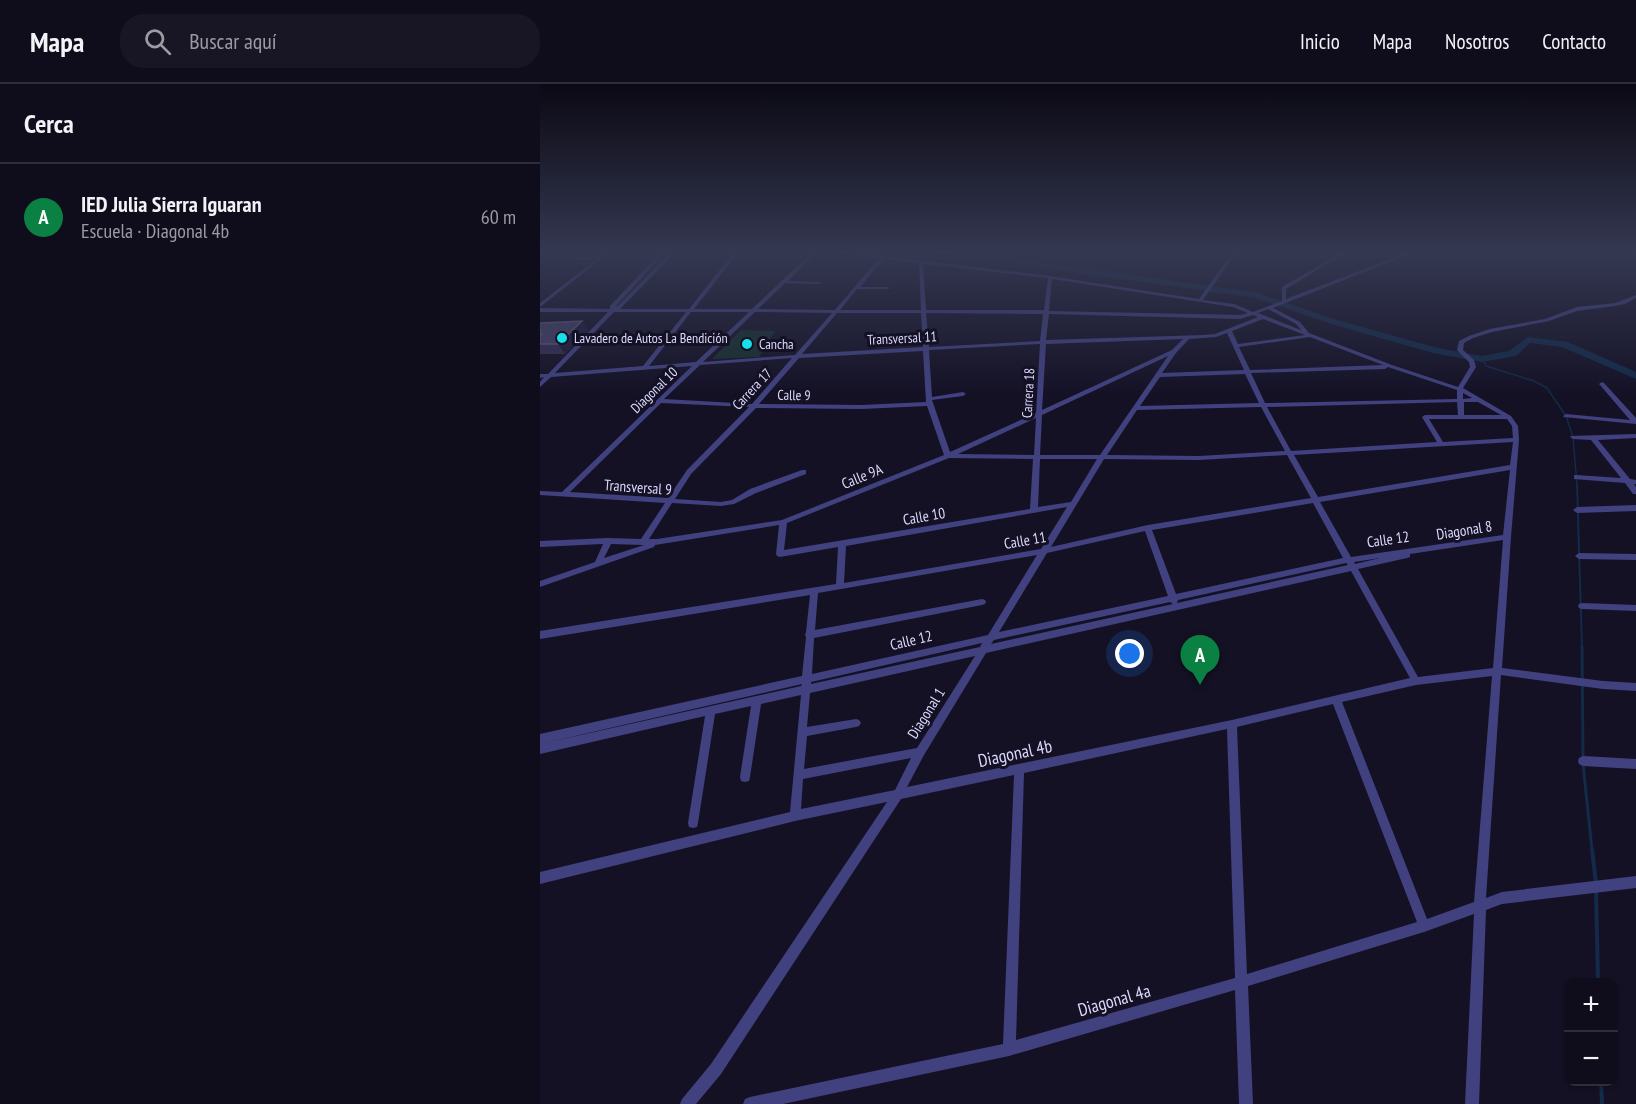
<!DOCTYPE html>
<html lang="es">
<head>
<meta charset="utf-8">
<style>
	:root { --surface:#0f0d1c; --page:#181625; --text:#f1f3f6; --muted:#9b9ca3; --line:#2f2d3b; --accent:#0b8043 }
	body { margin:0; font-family:"PT Sans Narrow",sans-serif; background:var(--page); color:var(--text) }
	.controls { position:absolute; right:18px; bottom:18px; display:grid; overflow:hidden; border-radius:12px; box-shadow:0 2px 4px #0004 }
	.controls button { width:54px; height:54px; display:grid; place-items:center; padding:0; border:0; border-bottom:2px solid var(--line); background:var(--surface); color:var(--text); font:30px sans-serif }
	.you { position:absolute; left:590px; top:570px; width:21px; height:21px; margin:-15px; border:4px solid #fff; border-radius:50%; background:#1a73e8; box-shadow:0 0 0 9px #1a73e833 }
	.badge { display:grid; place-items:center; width:39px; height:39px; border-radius:50%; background:var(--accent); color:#fff; font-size:20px; font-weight:700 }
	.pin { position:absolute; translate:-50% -50px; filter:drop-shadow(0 2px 3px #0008) }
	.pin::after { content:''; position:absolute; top:32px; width:21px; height:18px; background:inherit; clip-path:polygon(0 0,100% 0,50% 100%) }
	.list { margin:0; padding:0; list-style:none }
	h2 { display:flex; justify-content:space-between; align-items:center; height:78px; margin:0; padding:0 24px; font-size:26px }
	h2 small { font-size:20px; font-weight:400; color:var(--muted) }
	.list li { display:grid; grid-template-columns:39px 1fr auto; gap:18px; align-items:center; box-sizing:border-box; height:108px; padding:0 24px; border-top:2px solid var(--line) }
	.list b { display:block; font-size:22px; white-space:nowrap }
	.list p { margin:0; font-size:20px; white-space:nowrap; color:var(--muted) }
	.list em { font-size:20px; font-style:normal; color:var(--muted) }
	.icon { flex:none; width:33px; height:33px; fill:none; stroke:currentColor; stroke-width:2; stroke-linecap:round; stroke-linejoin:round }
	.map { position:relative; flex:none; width:1096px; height:1020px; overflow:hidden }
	header { display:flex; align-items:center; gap:36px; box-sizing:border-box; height:84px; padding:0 30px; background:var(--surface); border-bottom:2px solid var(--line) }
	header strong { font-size:28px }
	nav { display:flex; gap:33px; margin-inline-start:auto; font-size:21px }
	.search { width:420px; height:54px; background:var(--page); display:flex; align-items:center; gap:15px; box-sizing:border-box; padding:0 21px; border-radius:24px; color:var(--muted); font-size:22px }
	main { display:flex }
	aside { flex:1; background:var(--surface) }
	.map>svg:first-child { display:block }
	.green { fill:#152f2d }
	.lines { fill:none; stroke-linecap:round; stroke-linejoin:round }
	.stream-far3 { stroke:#132a48; stroke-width:1.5 }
	.stream-far2 { stroke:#132a48; stroke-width:2 }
	.stream-far1 { stroke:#132a48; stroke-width:3 }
	.stream { stroke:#132a48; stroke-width:4 }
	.river { fill:#132a48; fill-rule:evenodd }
	.minor { fill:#414180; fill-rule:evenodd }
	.wall { fill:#322c52 }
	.shaded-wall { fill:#1e1938 }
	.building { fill:#443f64; stroke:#5c577c; stroke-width:1.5 }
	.poi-dot { fill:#16e0eb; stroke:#141125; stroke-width:2 }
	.labels { text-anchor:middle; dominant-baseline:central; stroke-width:6; stroke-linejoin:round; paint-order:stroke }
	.far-poi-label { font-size:14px; fill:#dbd9fc; stroke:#141125; text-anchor:start }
	.far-street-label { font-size:14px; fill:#dbd9fc; stroke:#141125 }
	.street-label { font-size:15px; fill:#dbd9fc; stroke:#141125 }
	.near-street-label { font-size:18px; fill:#dbd9fc; stroke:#141125 }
</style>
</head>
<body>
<header>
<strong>Mapa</strong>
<div class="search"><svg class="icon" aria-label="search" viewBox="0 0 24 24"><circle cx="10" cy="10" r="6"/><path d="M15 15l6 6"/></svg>Buscar aquí</div>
<nav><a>Inicio</a><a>Mapa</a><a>Nosotros</a><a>Contacto</a></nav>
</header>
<main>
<aside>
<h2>Cerca<small></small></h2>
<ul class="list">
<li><span class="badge">A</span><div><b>IED Julia Sierra Iguaran</b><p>Escuela · Diagonal 4b</p></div><em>60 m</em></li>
</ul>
</aside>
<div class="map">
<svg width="1096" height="1020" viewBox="0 0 1096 1020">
	<rect width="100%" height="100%" fill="#141125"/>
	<path class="green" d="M201 246 235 247 219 273 172 275Z"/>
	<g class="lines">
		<path class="stream-far3" d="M75 224 129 169
			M942 275 946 282 994 297 1007 304 1026 332 1033 353 1037 402"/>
		<path class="stream-far2" d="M1037 400 1042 563"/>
		<path class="stream-far1" d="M1042 562 1043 674
			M1043 680 1052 766"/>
		<path class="stream" d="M1052 765 1056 800
			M1056 808 1058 898
			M1061 998 1062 1020"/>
		<path class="river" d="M395 169H423L504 178 718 209 797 236 898 264 942 272 969 267 988 253 1028 258 1096 288V295L1022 263 990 259 976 272 942 278 893 269 791 240 716 214Z"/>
		<path class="minor" d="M64 169H69L0 223V219L57 175 33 176 31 175V174L61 172Z
			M120 169H125L75 223 78 222 130 169H135L80 225H149L193 169H198L154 225H212L271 169H276L248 197 278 198H280V200L245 199 218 225 295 226 339 174 302 169 343 172 510 192 659 215 692 169H696L663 216 694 220 713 228 742 217V203L800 169H806L746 205V215L866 169H873L733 224 760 238 769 249 852 281 918 303 930 283 929 278 917 266 919 257 929 252 950 245 1005 235 1037 223 1075 219 1096 211V214L1085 220 1075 222 1037 227 1009 237 952 248 933 254 924 259 923 266 934 276 936 283 923 304 971 332 978 342 979 356 971 453 962 584 1063 597 1096 599V607L1063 605 961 591 946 814 962 808 1096 792V804L962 820 946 826 939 1020H925L934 830 884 848 708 902 713 1020H699L695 906 469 972 243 1020H203L205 1015 210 1013 463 960 474 691 361 715 181 990 156 1020H140L142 1015 171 980 347 718 255 737 0 800V788L250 728 261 611 221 620 210 693 209 697 205 698 201 697 200 693 211 622 175 630 158 739 157 743 153 744 149 743 148 739 165 632 0 670V660L261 602 262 600 0 660V650L262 592 266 553 265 551 266 548 270 511 0 555V547L296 500 298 463 240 473 237 472 236 470 239 441 115 461 114 463 0 503V497L55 478 63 460 0 463V457L68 454 101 455 125 419 0 411V407L22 408 152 282 11 293 0 303V298L4 293 0 294V290H8L68 228H0V224L70 225V222ZM344 175 379 179 381 226H300L317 205H349V203H320ZM383 180 508 194 504 226H386ZM512 195 693 223 708 229 700 231 509 227ZM728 225 756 240 761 246 718 229ZM74 228H146L103 282 15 289ZM151 228H209L156 278 109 282ZM215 228 292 229 255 271 163 278ZM297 229H381L383 263 262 270ZM386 229 503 230 500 257 389 263ZM509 230 700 235 713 231 718 233 675 250 663 251 506 256ZM723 235 765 251 698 260 692 247ZM687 249 704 286 622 289 636 269 649 255 676 253ZM770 253 843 281 710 286 699 263ZM643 255 632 266 502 326 506 260ZM500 260 496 329 410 368 392 316 423 312 426 310 423 308 392 313 389 266ZM383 267 386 318 322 321 219 320 259 274ZM628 272 560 371H500L502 331ZM252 274 212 320 124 315 160 281ZM848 283 917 306V315L725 319 711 289 845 285ZM705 290 719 319 600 322 620 293ZM923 309 932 314 923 315ZM917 318 918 331H885L882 333 897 358 751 367 727 323ZM924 318H938L961 331H924ZM121 319 209 323 147 386 128 414 30 408ZM387 322 404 371 242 436 117 455H109L132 419 181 422 194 420 216 409 266 390V386H262L210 405 192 416 181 418 135 415 151 390 216 324 322 325ZM721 323 745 367 659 372 567 371 597 326ZM496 334 494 371 418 370ZM889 335H967L972 342 973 354 903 358ZM973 358 970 381 778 413 754 371ZM747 371 771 414 608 441 511 463 564 375 659 376ZM409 374 493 375 490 425 244 466 247 439ZM500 375H557L531 418 498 423ZM970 386 963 451 811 473 780 418ZM773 419 803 474 636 510 612 446ZM527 423 501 465 304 499 306 462ZM605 447 628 512 459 548 507 469ZM963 456 953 584 878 593 818 485 867 474 870 473V470ZM71 460 103 461H104L64 474ZM497 471 448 551 272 590 274 554 442 521 445 520 446 518 445 516 442 515 275 546 278 509ZM840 474 815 480 814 478ZM806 479 808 481 637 519 638 516ZM811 487 870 594 692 636 367 703 384 671 446 569ZM630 518 633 520 451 560 454 556ZM442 559 440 563 271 600V598ZM435 572 377 664 264 685 267 652 316 643 319 642 321 639 319 636 316 635 267 643 270 609ZM952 592 934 818 887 835 802 618 876 601ZM793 620 877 838 707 890 697 643ZM687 645 695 894 476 956 484 689ZM371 674 355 706 261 725 263 695Z
			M1062 298 1064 299 1096 334V340L1024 333 1023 332 1026 330 1090 336 1060 301 1059 300Z
			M1096 350V354L1058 356 1090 395 1096 396V400H1094L1096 403V410H1093L1085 399 1034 395V391H1036L1081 394 1051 356 1033 355 1030 353 1031 352Z
			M1096 421V427L1037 429 1033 426 1037 423Z
			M1039 469 1096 470V476L1039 475 1035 472Z
			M1042 519 1096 521V527L1042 525 1039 524 1038 522 1039 520Z
			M1043 672 1096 675V685L1043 682 1039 680 1038 677 1039 674Z"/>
	</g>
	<path class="wall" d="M0 240 48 246 25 270H0Z"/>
	<path class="shaded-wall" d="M42 237 48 246 25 270 18 260Z"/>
	<path class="building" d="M42 237 18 260H0V252L2 250H0V240L1 239Z"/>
	<linearGradient id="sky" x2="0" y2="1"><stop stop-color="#0b0914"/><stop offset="0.54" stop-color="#343851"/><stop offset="1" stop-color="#343851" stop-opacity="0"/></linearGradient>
	<rect width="1096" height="312" fill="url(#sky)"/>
	<g class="poi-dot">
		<circle cx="22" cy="254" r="6"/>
		<circle cx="207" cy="260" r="6"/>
	</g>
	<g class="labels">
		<g class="far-poi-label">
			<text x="34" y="254">Lavadero de Autos La Bendición</text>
			<text x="219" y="260">Cancha</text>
		</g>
		<g class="far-street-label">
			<text transform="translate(362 254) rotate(-3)">Transversal 11</text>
			<text transform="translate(212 305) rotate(-47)">Carrera 17</text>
			<text transform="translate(114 306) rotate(-44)">Diagonal 10</text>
			<text transform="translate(488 309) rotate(-87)">Carrera 18</text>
			<text transform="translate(254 311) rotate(1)">Calle 9</text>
		</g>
		<g class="street-label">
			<text transform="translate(322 392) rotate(-22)">Calle 9A</text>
			<text transform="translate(98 403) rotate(4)">Transversal 9</text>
			<text transform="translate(384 432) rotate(-10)">Calle 10</text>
			<text transform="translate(924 446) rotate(-9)">Diagonal 8</text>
			<text transform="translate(848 455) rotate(-8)">Calle 12</text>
			<text transform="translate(485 456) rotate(-10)">Calle 11</text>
			<text transform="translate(371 556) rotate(-13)">Calle 12</text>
			<text transform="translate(386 629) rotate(-58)">Diagonal 1</text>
		</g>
		<g class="near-street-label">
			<text transform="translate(475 669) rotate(-12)">Diagonal 4b</text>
			<text transform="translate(574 916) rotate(-16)">Diagonal 4a</text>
		</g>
	</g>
</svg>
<div class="controls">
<button>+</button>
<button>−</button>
</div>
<div class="you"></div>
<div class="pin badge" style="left:660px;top:601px">A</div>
</div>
</main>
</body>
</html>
